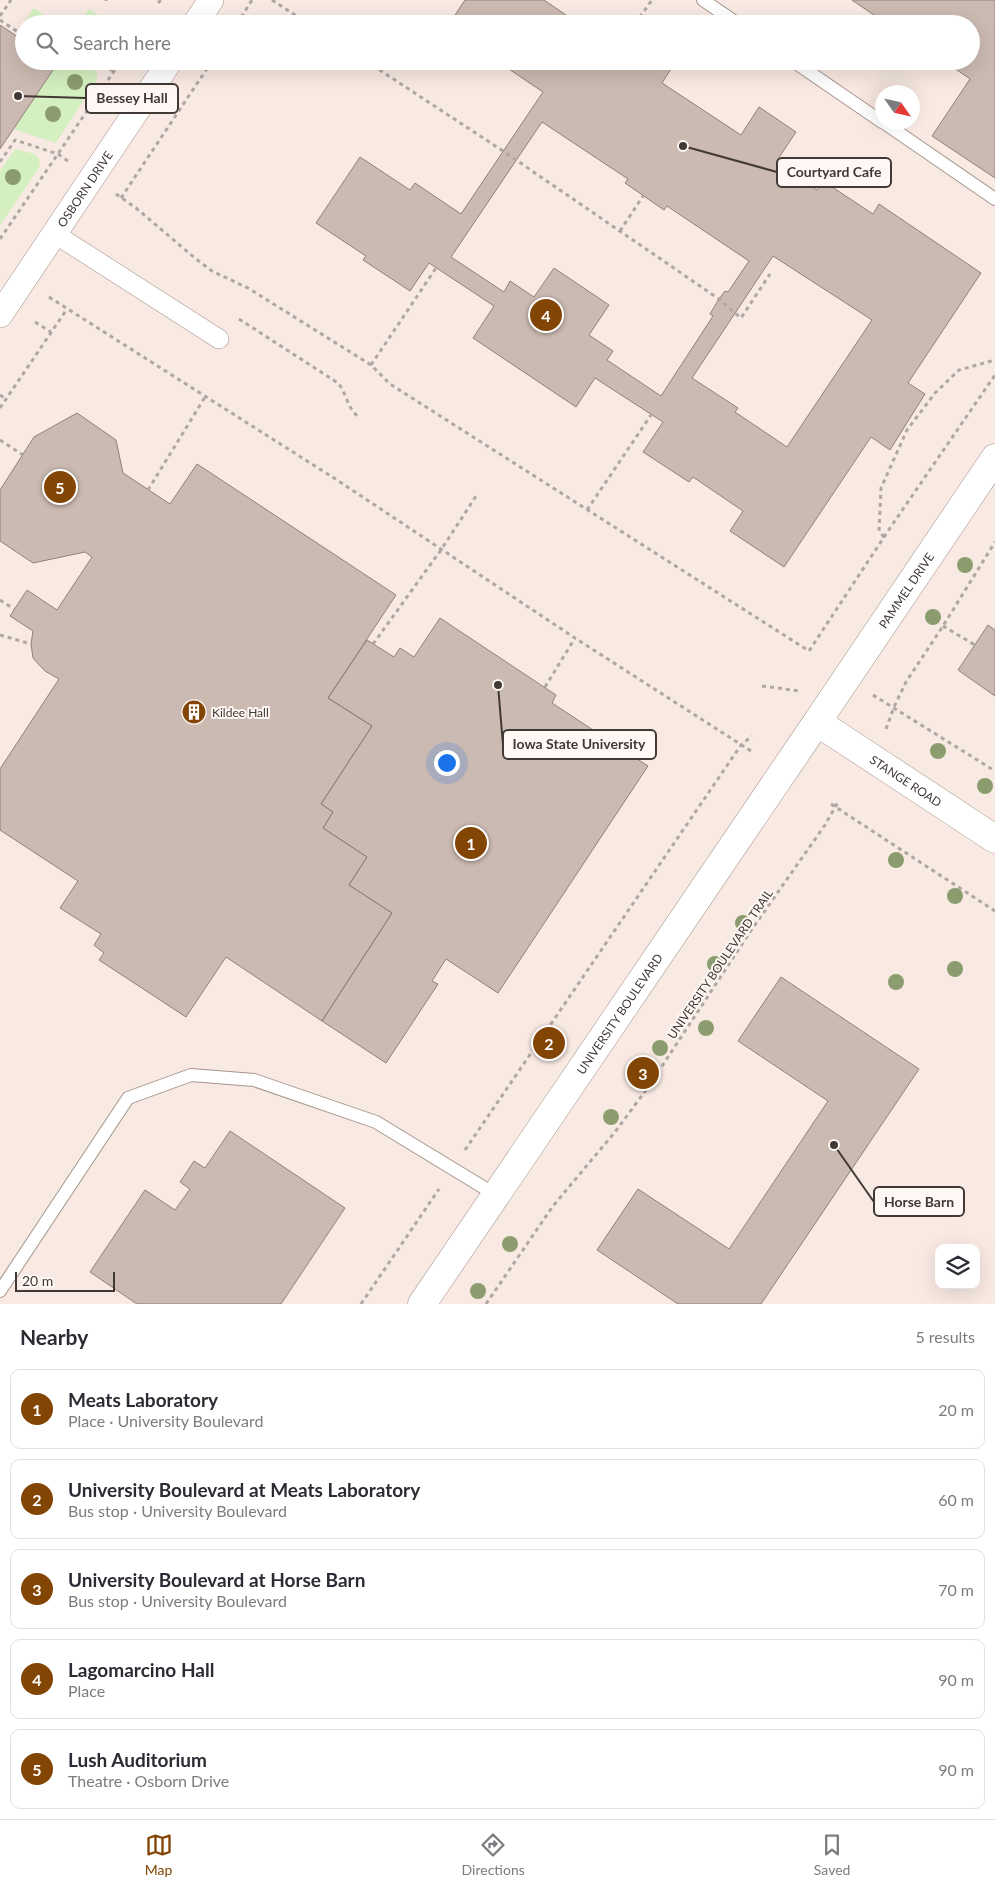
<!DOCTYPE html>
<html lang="en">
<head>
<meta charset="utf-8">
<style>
	:root { --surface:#fff; --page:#f2f2f3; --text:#2b2b33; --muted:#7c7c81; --line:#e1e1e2; --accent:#834504 }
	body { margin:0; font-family:Lato,sans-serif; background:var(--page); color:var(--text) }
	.controls { position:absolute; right:15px; bottom:15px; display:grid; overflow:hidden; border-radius:10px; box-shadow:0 5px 20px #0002 }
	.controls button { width:45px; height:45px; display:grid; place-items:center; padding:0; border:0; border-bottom:1px solid var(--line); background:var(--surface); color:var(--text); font:25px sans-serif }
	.compass { position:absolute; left:875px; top:85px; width:45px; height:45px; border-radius:50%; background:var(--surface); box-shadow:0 5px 20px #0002; rotate:124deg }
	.scale { position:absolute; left:15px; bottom:12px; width:100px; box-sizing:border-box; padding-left:5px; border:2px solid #403936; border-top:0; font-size:14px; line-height:18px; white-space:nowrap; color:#403936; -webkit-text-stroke:4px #fef7f3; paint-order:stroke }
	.you { position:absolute; left:446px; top:762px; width:18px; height:18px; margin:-12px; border:4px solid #fff; border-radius:50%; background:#1a73e8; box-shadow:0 0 0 8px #1a73e833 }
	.badge { display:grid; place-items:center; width:32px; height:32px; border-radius:50%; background:var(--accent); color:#fff; font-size:16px; font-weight:700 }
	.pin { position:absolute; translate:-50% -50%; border:2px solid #fff; box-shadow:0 1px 5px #0006 }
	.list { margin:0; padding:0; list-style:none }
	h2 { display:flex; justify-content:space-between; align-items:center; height:65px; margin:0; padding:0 20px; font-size:21px }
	h2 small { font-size:16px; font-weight:400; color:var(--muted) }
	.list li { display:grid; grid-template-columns:32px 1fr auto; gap:15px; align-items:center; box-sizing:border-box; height:80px; margin:0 10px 10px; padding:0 10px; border:1px solid var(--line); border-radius:10px }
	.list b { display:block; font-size:19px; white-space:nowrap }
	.list p { margin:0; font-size:16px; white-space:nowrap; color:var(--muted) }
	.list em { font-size:16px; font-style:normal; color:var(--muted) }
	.icon { flex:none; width:28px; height:28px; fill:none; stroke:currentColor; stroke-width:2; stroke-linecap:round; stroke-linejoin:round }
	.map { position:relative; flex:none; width:995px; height:1304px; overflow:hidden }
	.search { position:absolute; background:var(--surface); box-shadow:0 5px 20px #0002; left:15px; right:15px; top:15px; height:55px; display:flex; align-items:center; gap:12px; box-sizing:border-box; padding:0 18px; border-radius:28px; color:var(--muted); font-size:19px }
	.sheet { height:515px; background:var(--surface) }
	nav { display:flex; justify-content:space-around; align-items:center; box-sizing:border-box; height:70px; border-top:1px solid var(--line); background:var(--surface); font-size:14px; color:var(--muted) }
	nav a { display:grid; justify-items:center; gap:2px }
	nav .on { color:var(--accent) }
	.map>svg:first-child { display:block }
	.built { fill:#f8e9e2; fill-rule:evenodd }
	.green { fill:#d4f0c0 }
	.building { fill:#cbbab1; stroke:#908078; fill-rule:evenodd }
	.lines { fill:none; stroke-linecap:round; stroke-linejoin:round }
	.service-casing { stroke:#a5958c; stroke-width:14 }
	.pedestrian-casing { stroke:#a5958c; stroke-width:20 }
	.minor-casing { stroke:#a5958c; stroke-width:26 }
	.tertiary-casing { stroke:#a5958c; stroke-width:29 }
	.secondary-casing { stroke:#a5958c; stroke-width:29 }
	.path { stroke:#aea7a3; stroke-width:3; stroke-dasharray:4 4; stroke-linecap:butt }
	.service { stroke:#fff; stroke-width:12 }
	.pedestrian { stroke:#fff; stroke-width:19 }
	.minor { stroke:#fff; stroke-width:25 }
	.tertiary { stroke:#fff; stroke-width:28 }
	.secondary { stroke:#fff; stroke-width:28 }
	.tree { fill:#8b9c6f }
	.labels { text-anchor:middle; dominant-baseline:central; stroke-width:4; stroke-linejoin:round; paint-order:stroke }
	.street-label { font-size:12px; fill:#403936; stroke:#fef7f3 }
	.poi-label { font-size:12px; fill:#403936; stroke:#fef7f3; text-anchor:start }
	.leader { fill:none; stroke:#403936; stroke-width:2 }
	.callout-dot { fill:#403936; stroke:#fef7f3; stroke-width:2 }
	.callout { fill:#fef7f3; stroke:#403936; stroke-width:2 }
	.callout-label { font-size:14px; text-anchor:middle; font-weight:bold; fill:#403936 }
</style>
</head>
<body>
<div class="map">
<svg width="995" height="1304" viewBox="0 0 995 1304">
	<rect width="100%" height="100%" fill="#fef7f3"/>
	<path class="built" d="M0 0H995V1304H0ZM24 24H971V61H24ZM882 92H912V122H882ZM939 1248H976V1285H939Z"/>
	<path class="green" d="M34 8 57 24H24V30L20 28Z
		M89 9 112 24H78Z
		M53 61C69 61 89 61 98 75L96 81 56 143 13 129 57 64Z
		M15 149 35 154 40 160 39 168 0 225V171Z"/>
	<path class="building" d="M465 0H544L579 24H449Z
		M852 0H995V178L932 136 970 79 944 61H971V24H887Z
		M0 25 24 41V61H53L57 64 0 149Z
		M497 61H676L662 83 741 135 759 107 796 132 776 162 817 190 823 181 873 214 879 204 981 273 908 383 925 394 890 450 871 437 784 567 730 531 743 511 693 477 689 482 643 452 663 422 595 378 576 407 473 338 494 306 429 263 410 291 363 260 366 256 316 223 360 157 410 190 415 183 461 214 543 92ZM542 122 628 179 625 183 664 210 667 206 749 261 728 292 725 291 719 299 710 314 713 316 661 396 607 360 613 351 589 335 609 305 554 268 534 297 510 281 504 292 451 257ZM773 256 872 320 787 447 735 412 738 408 692 378Z
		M77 413 116 440 123 473 170 504 197 464 396 595 328 698 372 726 321 804 333 812 323 828 367 857 349 885 392 913 322 1021 226 957 186 1017 99 960 104 953 94 945 101 934 60 908 78 881 0 830V769L59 679 45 671 33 658 31 644 33 631 10 616 27 590 57 610 92 557 85 552 33 563 0 541V490L34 437Z
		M440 618 556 695 552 703 648 766 498 993 446 959 432 981 438 984 386 1063 322 1021 392 913 349 885 367 857 323 828 333 812 321 804 372 726 328 698 367 640 394 657 400 648 414 657Z
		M988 625 995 630V696L958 670Z
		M781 977 919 1069 761 1304H678L597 1250 638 1189 729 1249 828 1101 738 1041Z
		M230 1131 345 1208 281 1304H137L90 1272 145 1190 175 1210 190 1189 180 1182 194 1161 205 1168Z"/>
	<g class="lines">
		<defs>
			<path id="service" d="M703 0 738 24
				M793 61 882 122
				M883 122 995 199
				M0 1291 128 1098 191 1075 254 1080 376 1122 496 1195"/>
			<path id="pedestrian" d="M55 234 219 339"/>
			<g id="minor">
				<path d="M195 24 211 0"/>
				<path id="s1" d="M0 315 170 61"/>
			</g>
			<g id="tertiary">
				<path id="s2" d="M817 722 995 458"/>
			</g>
			<g id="secondary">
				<path id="s3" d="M422 1304 817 722 995 839"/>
			</g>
		</defs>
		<use href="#service" class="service-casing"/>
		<use href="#pedestrian" class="pedestrian-casing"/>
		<use href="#minor" class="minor-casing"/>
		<use href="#tertiary" class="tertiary-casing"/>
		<use href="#secondary" class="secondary-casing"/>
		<path class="path" d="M272 0 309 24
			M106 1V0
			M158 3 161 0
			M0 16 11 0
			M0 20 24 36
			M237 24 252 0
			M635 24 652 0
			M87 61 114 71
			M366 61 503 151 719 299 741 318 770 274
			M0 162 15 140 58 154 68 161
			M116 194 136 208 196 259 212 271 248 288 371 365 390 384 809 651 890 528 995 375
			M121 198 212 61
			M620 231 643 196
			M0 239 121 61
			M49 297 337 480 575 638 751 751
			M239 319 338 383C347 394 347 409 360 418
			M35 322 51 332
			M371 365 436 268
			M0 395 6 399
			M0 408 67 309
			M0 440 23 455
			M148 490 205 397
			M587 510 651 415
			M884 537 879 531 881 488 907 430 935 393 959 370 995 360
			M0 600 14 609
			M943 626 975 645
			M0 635 31 644
			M373 644 441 550 478 493
			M762 686 800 691
			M545 687 575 638
			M873 695 995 771
			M886 729 894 707 906 682 943 626 995 542
			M831 804 995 911
			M465 1150 741 745 752 736
			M361 1304 439 1189
			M486 1304 553 1206 615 1132 649 1086 750 932 825 825 839 800"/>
		<use href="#service" class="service"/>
		<use href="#pedestrian" class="pedestrian"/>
		<use href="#minor" class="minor"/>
		<use href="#tertiary" class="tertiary"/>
		<use href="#secondary" class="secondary"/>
	</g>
	<g class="tree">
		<circle cx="75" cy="82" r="8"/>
		<circle cx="53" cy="114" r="8"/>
		<circle cx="13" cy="177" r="8"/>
		<circle cx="965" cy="565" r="8"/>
		<circle cx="933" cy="617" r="8"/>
		<circle cx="938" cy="751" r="8"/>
		<circle cx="985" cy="786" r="8"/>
		<circle cx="896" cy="860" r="8"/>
		<circle cx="955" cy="896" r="8"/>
		<circle cx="743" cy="923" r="8"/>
		<circle cx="715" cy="964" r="8"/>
		<circle cx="955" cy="969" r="8"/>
		<circle cx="896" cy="982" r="8"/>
		<circle cx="706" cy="1028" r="8"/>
		<circle cx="660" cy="1048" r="8"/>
		<circle cx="611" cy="1117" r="8"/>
		<circle cx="510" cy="1244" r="8"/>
		<circle cx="478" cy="1291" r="8"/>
	</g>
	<defs>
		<symbol id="building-disc" viewBox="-11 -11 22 22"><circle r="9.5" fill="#834504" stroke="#fef7f3"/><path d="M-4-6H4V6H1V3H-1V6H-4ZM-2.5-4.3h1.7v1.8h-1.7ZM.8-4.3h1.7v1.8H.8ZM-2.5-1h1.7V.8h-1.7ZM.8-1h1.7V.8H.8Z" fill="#fff"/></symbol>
	</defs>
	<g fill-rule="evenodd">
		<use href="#building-disc" x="180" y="698" width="28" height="28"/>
	</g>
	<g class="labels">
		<g class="street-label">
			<text stroke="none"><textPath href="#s1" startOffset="152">OSBORN DRIVE</textPath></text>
			<text stroke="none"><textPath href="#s2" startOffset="159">PAMMEL DRIVE</textPath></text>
			<text stroke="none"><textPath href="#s3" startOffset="810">STANGE ROAD</textPath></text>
			<text transform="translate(720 964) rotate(-56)">UNIVERSITY BOULEVARD TRAIL</text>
			<text stroke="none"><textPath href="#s3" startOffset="351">UNIVERSITY BOULEVARD</textPath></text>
		</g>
		<g class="poi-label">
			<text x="212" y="712">Kildee Hall</text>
		</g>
	</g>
	<path class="leader" d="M18 96L86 98M683 146L777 172M498 685L503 745M834 1145L874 1202"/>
	<g class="callout-dot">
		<circle cx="18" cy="96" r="5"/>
		<circle cx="683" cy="146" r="5"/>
		<circle cx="498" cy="685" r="5"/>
		<circle cx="834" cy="1145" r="5"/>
	</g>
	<g class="callout">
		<rect x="86" y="84" width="92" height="29" rx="5"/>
		<rect x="777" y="158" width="114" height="29" rx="5"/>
		<rect x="503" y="730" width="153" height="29" rx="5"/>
		<rect x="874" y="1187" width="90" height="29" rx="5"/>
	</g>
	<g class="callout-label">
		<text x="132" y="103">Bessey Hall</text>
		<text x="834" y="177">Courtyard Cafe</text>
		<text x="579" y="749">Iowa State University</text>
		<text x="919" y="1207">Horse Barn</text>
	</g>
</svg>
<div class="controls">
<button><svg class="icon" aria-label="layers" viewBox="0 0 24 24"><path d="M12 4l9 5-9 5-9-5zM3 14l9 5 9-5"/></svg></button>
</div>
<svg class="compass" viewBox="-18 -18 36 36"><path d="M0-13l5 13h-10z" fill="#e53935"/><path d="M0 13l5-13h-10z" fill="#7c7c81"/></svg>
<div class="scale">20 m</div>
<div class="you"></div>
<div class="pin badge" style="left:471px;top:843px">1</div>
<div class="pin badge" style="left:549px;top:1043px">2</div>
<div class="pin badge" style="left:643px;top:1073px">3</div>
<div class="pin badge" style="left:546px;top:315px">4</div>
<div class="pin badge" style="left:60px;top:487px">5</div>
<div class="search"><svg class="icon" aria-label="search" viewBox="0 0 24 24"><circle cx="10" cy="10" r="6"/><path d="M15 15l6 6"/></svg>Search here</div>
</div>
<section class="sheet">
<h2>Nearby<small>5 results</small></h2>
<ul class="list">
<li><span class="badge">1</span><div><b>Meats Laboratory</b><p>Place · University Boulevard</p></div><em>20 m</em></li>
<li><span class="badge">2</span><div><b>University Boulevard at Meats Laboratory</b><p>Bus stop · University Boulevard</p></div><em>60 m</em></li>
<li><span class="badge">3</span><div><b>University Boulevard at Horse Barn</b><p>Bus stop · University Boulevard</p></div><em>70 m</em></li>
<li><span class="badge">4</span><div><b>Lagomarcino Hall</b><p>Place</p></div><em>90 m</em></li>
<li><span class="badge">5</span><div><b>Lush Auditorium</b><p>Theatre · Osborn Drive</p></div><em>90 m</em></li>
</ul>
</section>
<nav>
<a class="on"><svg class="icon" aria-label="map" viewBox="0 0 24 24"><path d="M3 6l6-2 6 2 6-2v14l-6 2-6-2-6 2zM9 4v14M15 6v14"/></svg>Map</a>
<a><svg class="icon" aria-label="directions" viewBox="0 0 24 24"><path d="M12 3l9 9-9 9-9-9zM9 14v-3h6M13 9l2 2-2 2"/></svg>Directions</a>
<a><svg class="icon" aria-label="saved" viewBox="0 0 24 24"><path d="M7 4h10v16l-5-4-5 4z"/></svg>Saved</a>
</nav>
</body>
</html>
